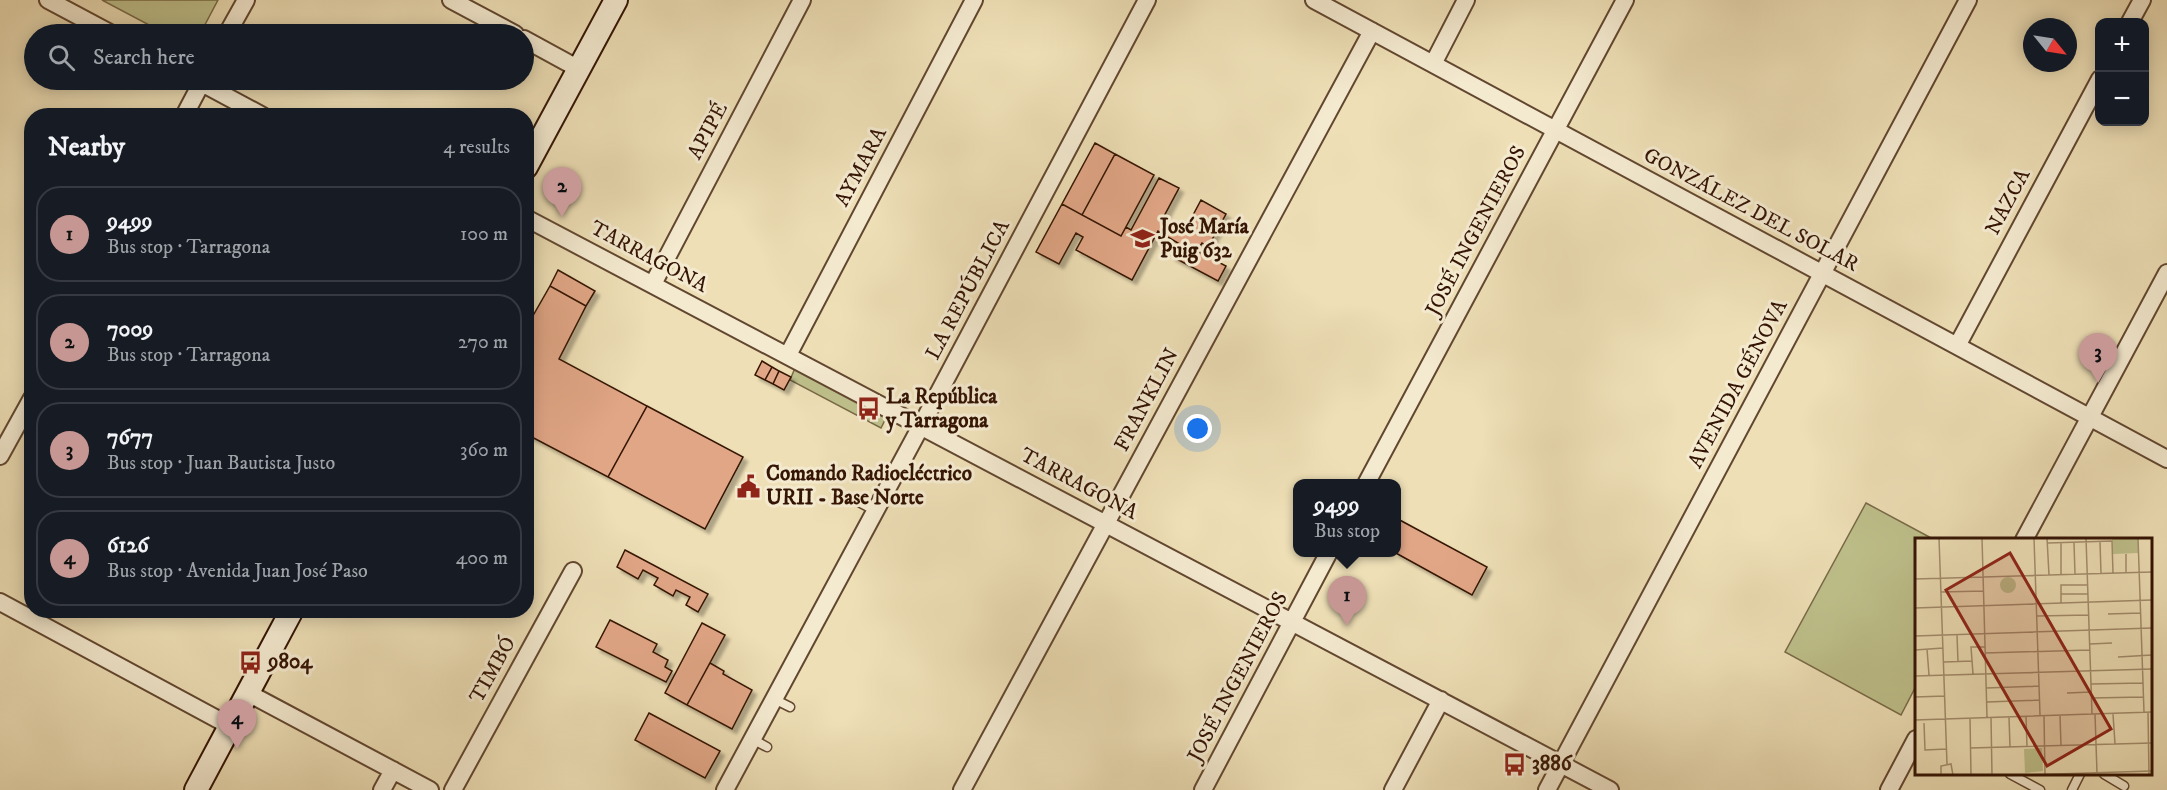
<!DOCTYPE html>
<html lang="en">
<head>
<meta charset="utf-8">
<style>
	:root { --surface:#171b24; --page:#242831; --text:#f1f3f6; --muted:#9ea1a6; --line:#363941; --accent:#c59692 }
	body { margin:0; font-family:"IM FELL DW Pica",serif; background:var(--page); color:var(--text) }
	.controls { position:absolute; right:18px; top:18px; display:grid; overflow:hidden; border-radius:12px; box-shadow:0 3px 15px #0003 }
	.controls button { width:54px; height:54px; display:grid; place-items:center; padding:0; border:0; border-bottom:2px solid var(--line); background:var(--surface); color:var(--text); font:30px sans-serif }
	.compass { position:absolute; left:2023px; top:18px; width:54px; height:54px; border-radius:50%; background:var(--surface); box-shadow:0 3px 15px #0003; rotate:120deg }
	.you { position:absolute; left:1198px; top:429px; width:21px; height:21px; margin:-15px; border:4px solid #fff; border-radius:50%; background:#1a73e8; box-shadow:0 0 0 9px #1a73e833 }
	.badge { display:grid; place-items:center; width:39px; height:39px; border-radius:50%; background:var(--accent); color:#111; font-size:20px; font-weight:700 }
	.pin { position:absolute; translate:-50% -50px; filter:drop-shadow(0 2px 3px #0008) }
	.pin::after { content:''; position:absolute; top:32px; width:21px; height:18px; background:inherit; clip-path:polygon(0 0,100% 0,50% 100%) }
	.popup { position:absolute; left:1293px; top:479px; width:108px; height:78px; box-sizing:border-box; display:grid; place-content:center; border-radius:12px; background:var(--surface); filter:drop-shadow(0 2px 4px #0005); font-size:20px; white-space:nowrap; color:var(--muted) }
	.popup b { font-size:22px; color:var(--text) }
	.popup::after { content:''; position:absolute; left:50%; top:100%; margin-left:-12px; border:12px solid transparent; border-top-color:var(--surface) }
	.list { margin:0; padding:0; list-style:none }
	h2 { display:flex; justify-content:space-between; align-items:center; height:78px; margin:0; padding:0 24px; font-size:26px }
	h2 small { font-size:20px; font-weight:400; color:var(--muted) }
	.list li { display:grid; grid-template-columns:39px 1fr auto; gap:18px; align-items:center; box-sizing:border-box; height:96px; margin:0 12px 12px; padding:0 12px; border:2px solid var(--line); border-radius:24px }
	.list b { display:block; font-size:22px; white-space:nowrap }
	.list p { margin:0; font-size:20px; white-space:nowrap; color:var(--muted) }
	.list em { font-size:20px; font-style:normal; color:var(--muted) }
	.icon { flex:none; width:33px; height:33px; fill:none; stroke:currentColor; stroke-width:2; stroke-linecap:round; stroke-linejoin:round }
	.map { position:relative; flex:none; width:2167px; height:790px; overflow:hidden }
	.search { position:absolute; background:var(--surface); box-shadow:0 3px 15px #0003; left:24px; top:24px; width:510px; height:66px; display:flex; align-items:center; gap:15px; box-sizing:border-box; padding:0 21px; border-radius:33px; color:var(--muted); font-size:22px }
	.panel { position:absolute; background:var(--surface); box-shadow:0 3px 15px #0003; left:24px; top:108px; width:510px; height:510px; border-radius:24px }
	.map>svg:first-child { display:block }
	.green { fill:#bec08b; stroke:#796a48; stroke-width:1.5 }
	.building { fill:#e1a686; stroke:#341404; stroke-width:1.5; filter:url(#shadow) }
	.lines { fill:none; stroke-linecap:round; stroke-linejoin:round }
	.service-casing { stroke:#624730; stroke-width:11 }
	.minor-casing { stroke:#624730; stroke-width:20 }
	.secondary-casing { stroke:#341404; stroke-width:26 }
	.service { stroke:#f4ead0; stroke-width:8 }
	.minor { stroke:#f4ead0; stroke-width:16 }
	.secondary { stroke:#f4ead0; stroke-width:22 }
	.labels { text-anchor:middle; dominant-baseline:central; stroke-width:6; stroke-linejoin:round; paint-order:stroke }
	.street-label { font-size:21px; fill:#341404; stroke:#f4ead0 }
	.poi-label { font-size:21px; font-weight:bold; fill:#341404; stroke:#f4ead0; text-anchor:start }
	.inset-road { fill:none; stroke:#a48e6f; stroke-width:1.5 }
	.view { fill:#8f2418; fill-opacity:0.15; stroke:#8f2418; stroke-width:3 }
	.inset-edge { fill:none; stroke:#341404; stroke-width:3 }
</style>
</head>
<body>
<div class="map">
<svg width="2167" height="790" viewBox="0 0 2167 790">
	<defs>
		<filter id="shadow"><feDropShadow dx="4.5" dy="4.5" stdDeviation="1.5" flood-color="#0004"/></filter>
	</defs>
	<rect width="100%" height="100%" fill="#eedfb6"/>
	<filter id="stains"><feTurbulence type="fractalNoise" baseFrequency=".00333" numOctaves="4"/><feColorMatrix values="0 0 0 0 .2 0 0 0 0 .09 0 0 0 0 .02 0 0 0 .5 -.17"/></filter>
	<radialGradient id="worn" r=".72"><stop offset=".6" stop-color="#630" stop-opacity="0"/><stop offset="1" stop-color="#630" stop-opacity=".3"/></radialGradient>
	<path class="green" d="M102 0H218L200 34H166Z
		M795 368 887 416 881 428 790 380Z
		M1866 503 1933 539 1916 540V686L1901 715 1785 652Z"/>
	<path class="building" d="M1095 143 1115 154 1082 215 1062 204Z
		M1115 154 1154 175 1121 236 1082 215Z
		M1159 178 1179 188 1162 220 1184 232 1201 200 1226 214 1208 247 1202 243 1197 251 1226 266 1218 281 1171 256 1178 243 1158 231 1132 280 1076 250 1083 237 1076 233 1059 264 1036 252 1062 204 1121 236 1126 227 1131 230Z
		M558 270 595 291 586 306 550 286Z
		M550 286 586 306 559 359 647 406 608 477 526 434V328Z
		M762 361 772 367 765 380 755 375Z
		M772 367 779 371 773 384 765 380Z
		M779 371 791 377 784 390 773 384Z
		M647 406 743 457 705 529 608 477Z
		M1396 518 1487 567 1472 595 1394 552H1396Z
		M625 550 708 594 698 612 686 605 690 597 676 590 673 596 654 585 658 578 643 570 638 579 617 567Z
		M610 620 657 644 653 652 668 660 665 667 672 671 666 682 596 647Z
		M702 623 725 635 687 705 665 693Z
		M710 663 724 671 723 674 752 690 732 729 687 705Z
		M649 713 720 751 705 778 635 740Z"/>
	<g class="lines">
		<defs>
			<path id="service" d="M853 499 876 511
				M774 699 790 707
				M752 739 767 747
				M2010 774 2040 790
				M2104 774 2124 786
				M2072 790 2080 774"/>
			<path id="minor" d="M48 0 112 34
				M451 0 515 34
				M1314 0 2167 459
				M2130 22 2142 0
				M227 34 246 0
				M524 39 579 69
				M1433 64 1466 0
				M196 80 263 116
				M184 116 203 80
				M526 218 1610 790
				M653 284 802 0
				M1957 346 2100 79
				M788 355 974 0
				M0 456 32 398
				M1366 484 1625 0
				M2024 540 2167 273
				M0 602 230 726
				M248 693 430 790
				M382 790 393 770
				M453 790 573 571
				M725 790 921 426 1147 0
				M962 790 1372 31
				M1203 790 1329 552
				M1393 790 1441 700
				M1547 790 1968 0
				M1889 790 1916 739"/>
			<path id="secondary" d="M526 167 616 0
				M196 790 292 610"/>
		</defs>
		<use href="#service" class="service-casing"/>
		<use href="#minor" class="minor-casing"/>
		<use href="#secondary" class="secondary-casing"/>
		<use href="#service" class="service"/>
		<use href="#minor" class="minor"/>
		<use href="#secondary" class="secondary"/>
	</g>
	<defs>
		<symbol id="school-bare" viewBox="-9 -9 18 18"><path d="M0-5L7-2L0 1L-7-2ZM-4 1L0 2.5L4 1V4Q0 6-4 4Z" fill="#8f2418" stroke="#f4ead0" stroke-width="2.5" paint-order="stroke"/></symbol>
		<symbol id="bus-bare" viewBox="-9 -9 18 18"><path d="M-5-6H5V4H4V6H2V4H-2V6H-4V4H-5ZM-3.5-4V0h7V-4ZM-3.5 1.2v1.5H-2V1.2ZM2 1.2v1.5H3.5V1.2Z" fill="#8f2418" stroke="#f4ead0" stroke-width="2.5" paint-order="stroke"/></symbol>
		<symbol id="civic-bare" viewBox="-9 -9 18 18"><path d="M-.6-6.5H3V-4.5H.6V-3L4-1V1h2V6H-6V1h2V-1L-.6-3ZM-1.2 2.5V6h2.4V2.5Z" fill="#8f2418" stroke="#f4ead0" stroke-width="2.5" paint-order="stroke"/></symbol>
	</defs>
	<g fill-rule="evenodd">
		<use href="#school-bare" x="1126" y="222" width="33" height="33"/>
		<use href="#bus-bare" x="852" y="392" width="33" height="33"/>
		<use href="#civic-bare" x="732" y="470" width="33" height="33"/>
		<use href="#bus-bare" x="234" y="646" width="33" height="33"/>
		<use href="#bus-bare" x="1498" y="748" width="33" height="33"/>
	</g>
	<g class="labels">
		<g class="street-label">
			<text transform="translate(708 131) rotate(-62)">APIPÉ</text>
			<text transform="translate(861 167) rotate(-62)">AYMARA</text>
			<text transform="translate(2008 202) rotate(-62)">NAZCA</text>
			<text transform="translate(1751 210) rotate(28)">GONZÁLEZ DEL SOLAR</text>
			<text transform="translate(1476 231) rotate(-62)">JOSÉ INGENIEROS</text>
			<text transform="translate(649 257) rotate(28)">TARRAGONA</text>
			<text transform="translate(968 290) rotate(-62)">LA REPÚBLICA</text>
			<text transform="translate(1738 384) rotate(-62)">AVENIDA GÉNOVA</text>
			<text transform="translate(1147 400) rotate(-62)">FRANKLIN</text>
			<text transform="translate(1079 484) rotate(28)">TARRAGONA</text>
			<text transform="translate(493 670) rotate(-61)">TIMBÓ</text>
			<text transform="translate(1238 677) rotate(-62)">JOSÉ INGENIEROS</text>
		</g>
		<g class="poi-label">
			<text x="1160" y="227">José María<tspan x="1160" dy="24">Puig 632</tspan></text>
			<text x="886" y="397">La República<tspan x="886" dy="24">y Tarragona</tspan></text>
			<text x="766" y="474">Comando Radioeléctrico<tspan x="766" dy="24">URII - Base Norte</tspan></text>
			<text x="268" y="662">9804</text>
			<text x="1532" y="764">3886</text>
		</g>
	</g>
	<g transform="translate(1915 538)">
		<rect width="237" height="237" fill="#eedfb6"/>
		<path d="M197 0H223L224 15 198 16ZM85 47a8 8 0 1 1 16 0a8 8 0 1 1-16 0ZM127 210 128 233 110 235 109 211Z" fill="#bec08b"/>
		<path class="inset-road" d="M24 0 32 226M67 0 72 179M119 0 125 177M132 0 134 37M171 0 177 176M223 0 229 174M185 4 186 35M133 5 197 3 198 35M146 5V36M159 5 160 36M211 16V34M0 41 237 34M26 54 69 53M146 56H173M146 65V47H173M0 70 237 62M193 76 226 75M122 78 174 77M42 97 43 124M0 98 237 90M175 106 197 105M12 111 14 137M0 112 28 110M70 115 175 112M203 119 237 117M29 124 57 123M58 136 56 109H70M0 138 237 131M176 146 228 145M71 150 124 148M152 155 176 154M0 159 30 158M176 160 229 159M72 164 125 162M233 174 234 237M180 176 182 235M198 176 200 206M145 177 146 208M111 178 112 209M129 178 130 236M76 179 77 237M94 179 95 209M55 180 56 237M0 182 237 174M9 185 10 212 32 211M55 210 237 205M26 237V228L36 226 38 237M113 237 237 233"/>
		<path class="view" d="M95 15 196 191 132 228 31 52Z"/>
		<rect width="237" height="237" class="inset-edge"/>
	</g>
	<rect width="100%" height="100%" filter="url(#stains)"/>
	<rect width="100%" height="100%" fill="url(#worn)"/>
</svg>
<div class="controls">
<button>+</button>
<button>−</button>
</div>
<svg class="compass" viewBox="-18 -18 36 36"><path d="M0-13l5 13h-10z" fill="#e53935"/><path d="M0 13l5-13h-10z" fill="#9ea1a6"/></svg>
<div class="you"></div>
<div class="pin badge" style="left:1347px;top:626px">1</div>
<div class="popup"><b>9499</b>Bus stop</div>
<div class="pin badge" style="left:562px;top:217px">2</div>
<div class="pin badge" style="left:2098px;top:383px">3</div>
<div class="pin badge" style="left:237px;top:749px">4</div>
<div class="search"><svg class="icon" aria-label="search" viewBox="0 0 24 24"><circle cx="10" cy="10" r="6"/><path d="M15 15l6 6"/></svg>Search here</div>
<section class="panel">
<h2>Nearby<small>4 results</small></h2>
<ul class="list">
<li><span class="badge">1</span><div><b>9499</b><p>Bus stop · Tarragona</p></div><em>100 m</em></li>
<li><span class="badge">2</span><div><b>7009</b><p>Bus stop · Tarragona</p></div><em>270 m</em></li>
<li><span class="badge">3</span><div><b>7677</b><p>Bus stop · Juan Bautista Justo</p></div><em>360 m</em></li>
<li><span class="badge">4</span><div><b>6126</b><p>Bus stop · Avenida Juan José Paso</p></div><em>400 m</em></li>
</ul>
</section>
</div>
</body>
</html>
